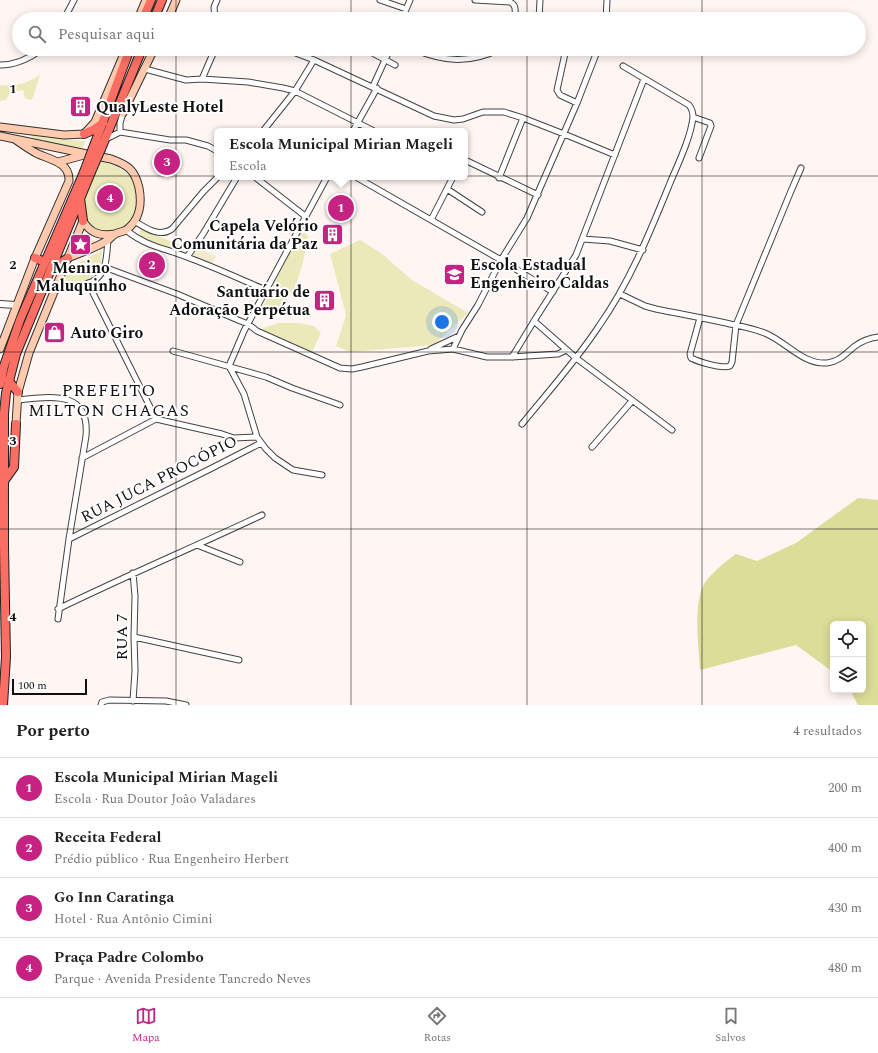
<!DOCTYPE html>
<html lang="pt">
<head>
<meta charset="utf-8">
<style>
	:root { --surface:#fff; --page:#f6f6f6; --text:#222; --muted:#767676; --line:#e0e0e0; --accent:#c52282 }
	body { margin:0; font-family:Spectral,serif; background:var(--page); color:var(--text) }
	.controls { position:absolute; right:12px; bottom:12px; display:grid; overflow:hidden; border-radius:6px; box-shadow:0 2px 10px #0003 }
	.controls button { width:36px; height:36px; display:grid; place-items:center; padding:0; border:0; border-bottom:1px solid var(--line); background:var(--surface); color:var(--text); font:20px sans-serif }
	.scale { position:absolute; left:12px; bottom:10px; width:75px; box-sizing:border-box; padding-left:4px; border:2px solid #101010; border-top:0; font-size:11px; line-height:14px; white-space:nowrap; color:#101010; -webkit-text-stroke:3px #fff; paint-order:stroke }
	.you { position:absolute; left:442px; top:322px; width:14px; height:14px; margin:-10px; border:3px solid #fff; border-radius:50%; background:#1a73e8; box-shadow:0 0 0 6px #1a73e833 }
	.badge { display:grid; place-items:center; width:26px; height:26px; border-radius:50%; background:var(--accent); color:#fff; font-size:13px; font-weight:700 }
	.pin { position:absolute; translate:-50% -50%; border:2px solid #fff; box-shadow:0 1px 4px #0006 }
	.popup { position:absolute; left:214px; top:128px; width:254px; height:52px; box-sizing:border-box; display:grid; place-content:center; border-radius:6px; background:var(--surface); filter:drop-shadow(0 1px 3px #0005); font-size:13px; white-space:nowrap; color:var(--muted) }
	.popup b { font-size:15px; color:var(--text) }
	.popup::after { content:''; position:absolute; left:50%; top:100%; margin-left:-8px; border:8px solid transparent; border-top-color:var(--surface) }
	.list { margin:0; padding:0; list-style:none }
	h2 { display:flex; justify-content:space-between; align-items:center; height:52px; margin:0; padding:0 16px; font-size:17px }
	h2 small { font-size:13px; font-weight:400; color:var(--muted) }
	.list li { display:grid; grid-template-columns:26px 1fr auto; gap:12px; align-items:center; box-sizing:border-box; height:60px; padding:0 16px; border-top:1px solid var(--line) }
	.list b { display:block; font-size:15px; white-space:nowrap }
	.list p { margin:0; font-size:13px; white-space:nowrap; color:var(--muted) }
	.list em { font-size:13px; font-style:normal; color:var(--muted) }
	.icon { flex:none; width:22px; height:22px; fill:none; stroke:currentColor; stroke-width:2; stroke-linecap:round; stroke-linejoin:round }
	.map { position:relative; flex:none; width:878px; height:705px; overflow:hidden }
	.search { position:absolute; background:var(--surface); box-shadow:0 2px 10px #0003; left:12px; right:12px; top:12px; height:44px; display:flex; align-items:center; gap:10px; box-sizing:border-box; padding:0 14px; border-radius:22px; color:var(--muted); font-size:15px }
	.sheet { height:292px; background:var(--surface) }
	nav { display:flex; justify-content:space-around; align-items:center; box-sizing:border-box; height:56px; border-top:1px solid var(--line); background:var(--surface); font-size:11px; color:var(--muted) }
	nav a { display:grid; justify-items:center; gap:2px }
	nav .on { color:var(--accent) }
	.map>svg:first-child { display:block }
	.green { fill:#ebe9ba }
	.forest { fill:#dcdd98 }
	.pitch { fill:#f2ebcc }
	.lines { fill:none; stroke-linecap:round; stroke-linejoin:round }
	.minor-casing { stroke:#434343; stroke-width:7 }
	.tertiary-casing { stroke:#434343; stroke-width:8 }
	.secondary-casing { stroke:#323232; stroke-width:9 }
	.trunk-casing { stroke:#212121; stroke-width:10 }
	.minor { stroke:#fff; stroke-width:5 }
	.tertiary { stroke:#fff; stroke-width:6 }
	.secondary { stroke:#ffcaad; stroke-width:7 }
	.trunk { stroke:#fa6e64; stroke-width:8 }
	.trunk-bridge-casing { stroke:#212121; stroke-width:10; stroke-linecap:butt }
	.trunk-bridge { stroke:#fa6e64; stroke-width:8 }
	.grid { fill:none; stroke:#101010; stroke-width:1; stroke-opacity:0.55 }
	.labels { text-anchor:middle; dominant-baseline:central; stroke-width:4; stroke-linejoin:round; paint-order:stroke }
	.poi-label { font-size:16px; font-weight:bold; fill:#101010; stroke:#fff; text-anchor:start }
	.street-label { font-size:16px; fill:#101010; stroke:#fff }
	.neighbourhood-label { font-size:17px; letter-spacing:1px; fill:#101010; stroke:#fff }
	.grid-label { font-size:13px; text-anchor:middle; font-weight:bold; fill:#101010; stroke:#fff; stroke-width:4; stroke-linejoin:round; paint-order:stroke }
</style>
</head>
<body>
<div class="map">
<svg width="878" height="705" viewBox="0 0 878 705">
	<rect width="100%" height="100%" fill="#fff5f2"/>
	<path class="green" d="M40 75 33 97 31 100 25 98 23 90 11 92 6 100 0 101V85C17 86 26 84 40 75Z
		M31 134 72 140 86 141 82 149 33 139Z
		M100 161C112 164 122 168 130 177 141 191 137 221 121 230 114 233 104 234 97 235L82 214V206L90 173Z
		M140 229 188 248 179 254 142 240 140 236Z
		M300 229 308 236 303 263 293 293 277 309 263 317 259 315Z
		M81 232 88 238 100 243 72 256Z
		M360 240 381 253 412 280 468 313 434 345 350 352 336 346 346 315 330 254Z
		M102 250 101 264 99 269 94 275 81 284 63 283 69 268Z
		M278 323H300L314 326 321 333 312 352 263 332V328Z"/>
	<path class="forest" d="M858 498 878 500V705H858L850 690H863V624H833V672L796 645 700 670C699 647 692 600 706 581 714 571 725 562 736 554L757 561 796 543Z"/>
	<path class="pitch" d="M197 247 216 256 210 269 194 262 193 256Z"/>
	<g class="lines">
		<defs>
			<path id="minor" d="M380 0 406 9
				M475 0 510 2C517 5 515 12 515 19
				M64 19 74 0
				M215 19 214 7 217 0
				M285 19H298
				M328 19C340 15 348 14 360 19
				M402 19 410 0
				M539 19 540 0
				M606 19 607 0
				M285 49 314 60 434 116 454 120 463 119 483 112H504L523 118 564 134 615 155
				M365 49 395 65
				M413 49C445 62 469 64 500 49
				M566 49 557 90 560 95 577 103
				M465 50 477 49
				M0 65C16 65 29 59 42 49
				M145 69 186 80 202 79 248 82 283 88 295 91 374 131
				M202 79 215 49
				M373 86 390 49
				M693 117 710 123 711 126 699 158
				M263 131 295 91 314 60
				M353 131 377 88
				M120 132V123L123 113
				M106 139 120 132 170 140H186L208 146 217 151
				M465 160 538 195
				M255 177 305 216
				M356 177 501 260 553 292
				M499 178 523 118
				M447 189 482 212
				M431 220 453 177
				M134 221C146 228 159 238 172 229L203 192 218 177
				M126 230C145 246 164 248 187 257 214 267 240 279 266 290
				M583 239 610 241 643 250
				M187 257 203 234 237 177
				M104 267 177 294 238 320 248 324 257 331 340 368 352 369 362 367 428 351 453 349 487 357H512L558 354 566 350
				M58 283C73 288 97 287 104 268 107 260 107 249 108 240
				M88 283 156 419
				M620 294 645 306 656 309C680 314 703 318 726 323 739 326 754 328 767 334 787 343 804 365 827 363 839 362 846 353 855 346 862 341 870 338 878 337
				M700 318 690 354 691 358C699 362 722 369 730 366L732 362 736 325 791 191 801 168
				M534 321 576 358 672 430
				M431 349 459 336
				M453 349 462 330 478 305 501 260 527 218 577 103 598 49
				M173 351 266 377 292 388 340 405
				M512 357 534 321 576 255 644 79
				M229 366 244 331 327 177
				M229 366 244 394 257 437 266 449 275 458 293 470 322 475
				M17 400C50 397 90 389 86 436L69 539 58 619
				M522 424C548 392 576 361 599 326 630 282 650 232 670 183 678 164 691 137 693 117 693 112 692 109 689 105L623 66
				M592 447 632 401
				M82 458 156 419 222 434 234 438 257 437
				M69 539 212 468 261 443
				M197 545 240 562
				M133 573 135 596 134 637 135 671 133 701
				M58 609C126 576 194 547 262 515
				M134 637 239 660
				M101 705 102 702 109 700 166 701 186 705"/>
			<path id="tertiary" d="M0 304 16 305"/>
			<path id="secondary" d="M138 19 146 0
				M168 19 176 0
				M123 113 154 49
				M0 127 64 135 84 134 95 122 126 49
				M0 136 111 159C128 165 135 170 139 188 142 203 140 220 126 230 123 232 118 232 115 234 112 236 110 239 108 240 96 248 81 252 68 258
				M58 162 84 155
				M83 221C91 234 100 236 115 234
				M0 349 35 258 69 181C70 163 52 160 38 154 30 150 23 145 16 140
				M16 424 18 392 29 353 83 221"/>
			<path id="trunk" d="M143 19 151 0
				M154 19 162 0
				M84 134 93 130 103 123
				M93 148C106 115 117 82 130 49
				M101 149 142 49
				M80 198 83 221
				M35 258 45 262
				M51 269 68 258
				M8 380 18 392
				M0 384 4 366 20 320 84 172
				M4 481 14 467 16 424
				M3 705 6 657 4 546V413L6 393 16 354 91 172"/>
		</defs>
		<use href="#minor" class="minor-casing"/>
		<use href="#tertiary" class="tertiary-casing"/>
		<use href="#secondary" class="secondary-casing"/>
		<use href="#trunk" class="trunk-casing"/>
		<use href="#minor" class="minor"/>
		<use href="#tertiary" class="tertiary"/>
		<use href="#secondary" class="secondary"/>
		<use href="#trunk" class="trunk"/>
		<defs>
			<path id="trunk-bridge" d="M84 172 93 148
				M91 172 101 149"/>
		</defs>
		<use href="#trunk-bridge" class="trunk-bridge-casing"/>
		<use href="#trunk-bridge" class="trunk-bridge"/>
	</g>
	<path class="grid" d="M176 0V19M351 0V19M527 0V19M702 0V19M176 49V705M351 49V705M527 49V705M702 49V705M0 176H878M0 352H878M0 529H878"/>
	<defs>
		<symbol id="building-square" viewBox="-11 -11 22 22"><rect x="-9" y="-9" width="18" height="18" rx="4" fill="#c52282" stroke="#fff"/><path d="M-4-6H4V6H1V3H-1V6H-4ZM-2.5-4.3h1.7v1.8h-1.7ZM.8-4.3h1.7v1.8H.8ZM-2.5-1h1.7V.8h-1.7ZM.8-1h1.7V.8H.8Z" fill="#fff"/></symbol>
		<symbol id="sight-square" viewBox="-11 -11 22 22"><rect x="-9" y="-9" width="18" height="18" rx="4" fill="#c52282" stroke="#fff"/><path d="M0-6L1.8-2.2L6-1.7L2.9 1.2L3.7 5.4L0 3.3L-3.7 5.4L-2.9 1.2L-6-1.7L-1.8-2.2Z" fill="#fff"/></symbol>
		<symbol id="school-square" viewBox="-11 -11 22 22"><rect x="-9" y="-9" width="18" height="18" rx="4" fill="#c52282" stroke="#fff"/><path d="M0-5L7-2L0 1L-7-2ZM-4 1L0 2.5L4 1V4Q0 6-4 4Z" fill="#fff"/></symbol>
		<symbol id="shop-square" viewBox="-11 -11 22 22"><rect x="-9" y="-9" width="18" height="18" rx="4" fill="#c52282" stroke="#fff"/><path d="M-5-2.5h2.3a2.7 3.5 0 0 1 5.4 0H5L5.5 6h-11ZM-1.5-2.5h3a1.5 2.3 0 0 0-3 0Z" fill="#fff"/></symbol>
	</defs>
	<g fill-rule="evenodd">
		<use href="#building-square" x="68" y="94" width="25" height="25"/>
		<use href="#building-square" x="320" y="222" width="25" height="25"/>
		<use href="#sight-square" x="68" y="232" width="25" height="25"/>
		<use href="#school-square" x="442" y="262" width="25" height="25"/>
		<use href="#building-square" x="312" y="288" width="25" height="25"/>
		<use href="#shop-square" x="42" y="320" width="25" height="25"/>
	</g>
	<g class="labels">
		<g class="poi-label">
			<text x="96" y="107">QualyLeste Hotel</text>
			<text x="318" y="226" text-anchor="end">Capela Velório<tspan x="318" dy="18">Comunitária da Paz</tspan></text>
			<text x="470" y="265">Escola Estadual<tspan x="470" dy="18">Engenheiro Caldas</tspan></text>
			<text x="81" y="268" text-anchor="middle">Menino<tspan x="81" dy="18">Maluquinho</tspan></text>
			<text x="310" y="292" text-anchor="end">Santuário de<tspan x="310" dy="18">Adoração Perpétua</tspan></text>
			<text x="70" y="333">Auto Giro</text>
		</g>
		<g class="street-label">
			<text transform="translate(159 479) rotate(-27)">RUA JUCA PROCÓPIO</text>
			<text transform="translate(122 637) rotate(-90)">RUA 7</text>
		</g>
		<g class="neighbourhood-label">
			<text x="109" y="391">PREFEITO<tspan x="109" dy="20">MILTON CHAGAS</tspan></text>
		</g>
	</g>
	<g class="grid-label">
		<text x="13" y="93">1</text>
		<text x="13" y="269">2</text>
		<text x="13" y="445">3</text>
		<text x="13" y="621">4</text>
	</g>
</svg>
<div class="controls">
<button><svg class="icon" aria-label="locate" viewBox="0 0 24 24"><circle cx="12" cy="12" r="6"/><path d="M12 2v4M12 18v4M2 12h4M18 12h4"/></svg></button>
<button><svg class="icon" aria-label="layers" viewBox="0 0 24 24"><path d="M12 4l9 5-9 5-9-5zM3 14l9 5 9-5"/></svg></button>
</div>
<div class="scale">100 m</div>
<div class="you"></div>
<div class="pin badge" style="left:341px;top:208px">1</div>
<div class="popup"><b>Escola Municipal Mirian Mageli</b>Escola</div>
<div class="pin badge" style="left:152px;top:265px">2</div>
<div class="pin badge" style="left:167px;top:162px">3</div>
<div class="pin badge" style="left:110px;top:198px">4</div>
<div class="search"><svg class="icon" aria-label="search" viewBox="0 0 24 24"><circle cx="10" cy="10" r="6"/><path d="M15 15l6 6"/></svg>Pesquisar aqui</div>
</div>
<section class="sheet">
<h2>Por perto<small>4 resultados</small></h2>
<ul class="list">
<li><span class="badge">1</span><div><b>Escola Municipal Mirian Mageli</b><p>Escola · Rua Doutor João Valadares</p></div><em>200 m</em></li>
<li><span class="badge">2</span><div><b>Receita Federal</b><p>Prédio público · Rua Engenheiro Herbert</p></div><em>400 m</em></li>
<li><span class="badge">3</span><div><b>Go Inn Caratinga</b><p>Hotel · Rua Antônio Cimini</p></div><em>430 m</em></li>
<li><span class="badge">4</span><div><b>Praça Padre Colombo</b><p>Parque · Avenida Presidente Tancredo Neves</p></div><em>480 m</em></li>
</ul>
</section>
<nav>
<a class="on"><svg class="icon" aria-label="map" viewBox="0 0 24 24"><path d="M3 6l6-2 6 2 6-2v14l-6 2-6-2-6 2zM9 4v14M15 6v14"/></svg>Mapa</a>
<a><svg class="icon" aria-label="directions" viewBox="0 0 24 24"><path d="M12 3l9 9-9 9-9-9zM9 14v-3h6M13 9l2 2-2 2"/></svg>Rotas</a>
<a><svg class="icon" aria-label="saved" viewBox="0 0 24 24"><path d="M7 4h10v16l-5-4-5 4z"/></svg>Salvos</a>
</nav>
</body>
</html>
